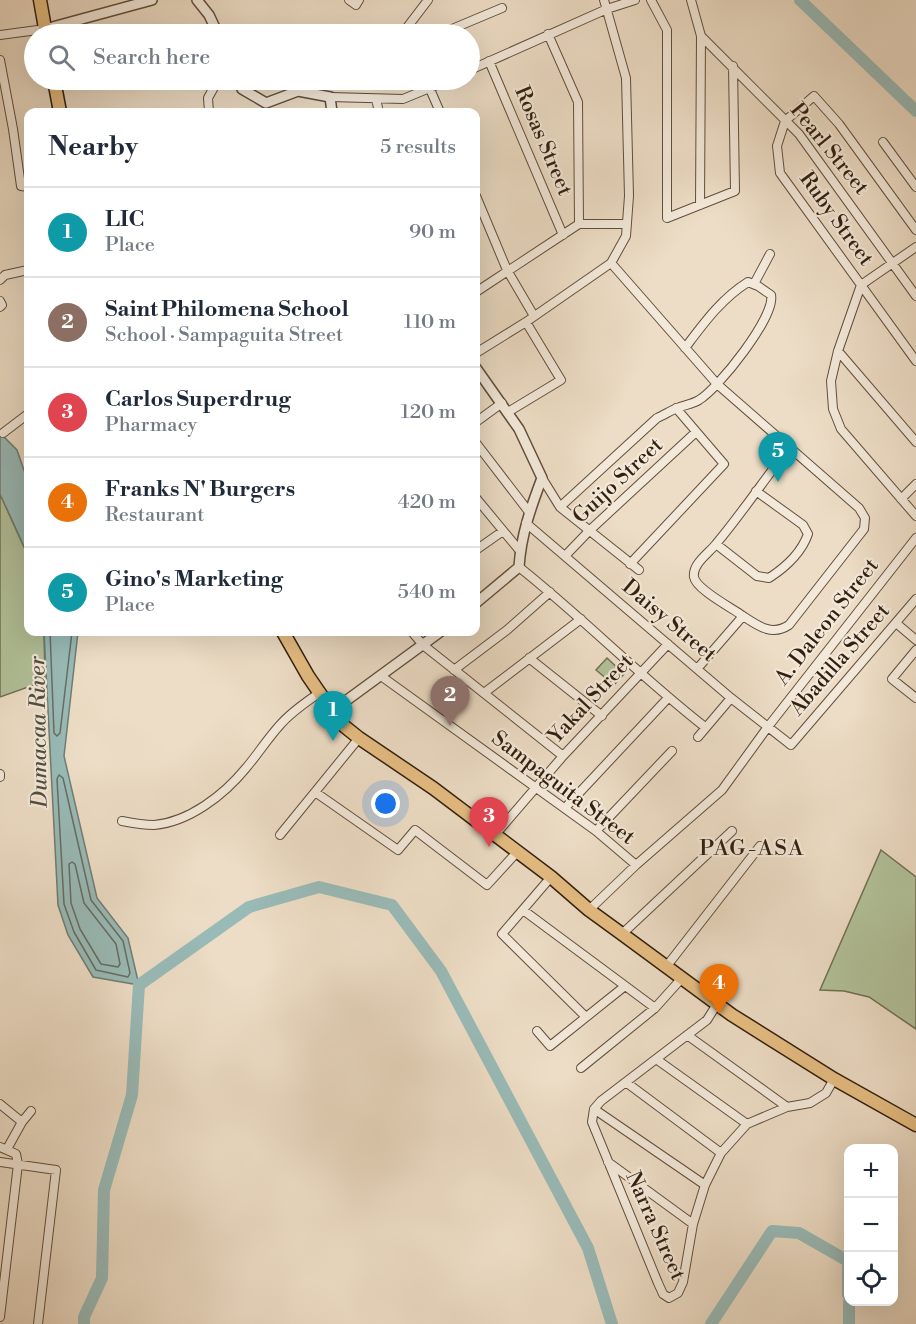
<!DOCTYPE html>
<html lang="en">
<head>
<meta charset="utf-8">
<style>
	:root { --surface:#fff; --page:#f2f2f3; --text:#1f2937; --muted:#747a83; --line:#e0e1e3; --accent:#111827 }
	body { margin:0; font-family:"Libre Bodoni",serif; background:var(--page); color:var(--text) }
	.controls { position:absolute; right:18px; bottom:18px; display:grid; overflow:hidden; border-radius:12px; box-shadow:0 6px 24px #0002 }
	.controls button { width:54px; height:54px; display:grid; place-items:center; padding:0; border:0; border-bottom:2px solid var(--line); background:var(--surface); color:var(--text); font:30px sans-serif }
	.you { position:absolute; left:386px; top:804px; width:21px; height:21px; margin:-15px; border:4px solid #fff; border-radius:50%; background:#1a73e8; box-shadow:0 0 0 9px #1a73e833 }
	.badge { display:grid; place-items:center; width:39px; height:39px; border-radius:50%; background:var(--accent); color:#fff; font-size:20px; font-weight:700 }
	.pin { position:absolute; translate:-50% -50px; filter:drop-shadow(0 2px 3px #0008) }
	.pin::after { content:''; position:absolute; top:32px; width:21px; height:18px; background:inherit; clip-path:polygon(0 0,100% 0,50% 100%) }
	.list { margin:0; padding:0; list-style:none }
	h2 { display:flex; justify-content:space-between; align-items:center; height:78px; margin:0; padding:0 24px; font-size:26px }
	h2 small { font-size:20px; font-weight:400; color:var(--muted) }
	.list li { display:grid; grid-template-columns:39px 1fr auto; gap:18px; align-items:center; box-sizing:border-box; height:90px; padding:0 24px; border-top:2px solid var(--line) }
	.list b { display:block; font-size:22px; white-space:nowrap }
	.list p { margin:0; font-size:20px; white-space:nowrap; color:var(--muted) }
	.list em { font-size:20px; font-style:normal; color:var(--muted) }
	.icon { flex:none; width:33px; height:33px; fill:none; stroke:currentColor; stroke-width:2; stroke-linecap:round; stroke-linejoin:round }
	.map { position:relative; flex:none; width:916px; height:1324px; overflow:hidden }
	.search { position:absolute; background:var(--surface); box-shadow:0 6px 24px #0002; left:24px; top:24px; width:456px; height:66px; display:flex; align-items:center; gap:15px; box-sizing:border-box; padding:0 21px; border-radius:33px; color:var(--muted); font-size:22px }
	.panel { position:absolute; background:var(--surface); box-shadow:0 6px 24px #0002; left:24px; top:108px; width:456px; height:528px; border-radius:12px }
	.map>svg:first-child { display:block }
	.green { fill:#b2c29a; stroke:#727054; stroke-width:1.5 }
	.water { fill:#99bbb8; stroke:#707d74; stroke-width:1.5 }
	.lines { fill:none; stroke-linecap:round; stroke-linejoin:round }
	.shore { stroke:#666d63; stroke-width:1.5 }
	.river { stroke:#99bbb8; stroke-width:12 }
	.minor-casing { stroke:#614e3c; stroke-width:10 }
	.tertiary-casing { stroke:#614e3c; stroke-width:12 }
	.primary-casing { stroke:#321f0e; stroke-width:15 }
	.minor { stroke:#f3e9da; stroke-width:8 }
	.tertiary { stroke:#f3e9da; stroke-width:9 }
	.primary { stroke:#e6be83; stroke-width:12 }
	.labels { text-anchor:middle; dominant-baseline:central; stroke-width:4.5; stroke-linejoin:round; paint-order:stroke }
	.street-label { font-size:21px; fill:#321f0e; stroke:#f3e9da }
	.water-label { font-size:22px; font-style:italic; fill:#514e41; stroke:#f3e9da }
	.neighbourhood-label { font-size:22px; letter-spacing:1.5px; fill:#321f0e; stroke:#f3e9da }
</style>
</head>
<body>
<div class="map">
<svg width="916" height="1324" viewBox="0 0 916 1324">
	<rect width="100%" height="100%" fill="#edddc6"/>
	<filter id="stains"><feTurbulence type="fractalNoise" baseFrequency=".00333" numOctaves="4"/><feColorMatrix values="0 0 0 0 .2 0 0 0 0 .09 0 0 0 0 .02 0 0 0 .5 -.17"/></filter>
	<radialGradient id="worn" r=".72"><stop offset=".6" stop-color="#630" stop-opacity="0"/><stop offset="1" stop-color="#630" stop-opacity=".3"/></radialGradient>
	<path class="green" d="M0 494 28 556V632H44L45 681 0 697Z
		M607 658 624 674 614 685 596 670Z
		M881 850 916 877V1029L869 997 844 991 820 990Z"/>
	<path class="water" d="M0 433 17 450 28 482V555L0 494Z
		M44 632H78L64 756 97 898 128 938 139 985 93 977 68 935 58 905Z"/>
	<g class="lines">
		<path class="shore" d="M50 632 54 733 57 736 60 733 72 632
			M59 775 63 778 91 900 123 941 130 973 128 977 96 970 74 932 64 904 57 779Z
			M72 862 75 864 84 903 116 944 120 964 118 967 101 964 80 929 71 903 69 864Z"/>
		<path class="river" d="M800 0 916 111
			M139 985 249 907 319 887 392 905 441 971 588 1248 612 1324
			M849 1302V1324
			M84 1324V1317L102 1278 104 1190 132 1095 139 985
			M711 1324 772 1231 799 1233 848 1261V1295"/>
		<defs>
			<path id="minor" d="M349 0 356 5 359 0
				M651 0 667 30V218L735 191 733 66
				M691 0 701 36 700 205
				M402 34 428 0
				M440 34 502 8
				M548 34 578 102 579 224
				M0 35 45 29
				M701 36 799 134 916 296
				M0 60 13 129 21 186 28 187
				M489 61 563 235
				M470 70 607 9 635 0
				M426 80 440 112
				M330 97 403 99 449 80
				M376 99 379 112
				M209 112 208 98 218 80
				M883 142 916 187
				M476 196 507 270 534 316
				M916 230 839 124 814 96 785 121 777 146 780 173 916 361
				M916 247 861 285 838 351 831 381 833 409 841 429 916 516
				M611 263 717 384 859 508 865 518 864 529 789 625C771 637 757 625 740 614 730 607 696 589 694 577 692 564 709 553 716 544 742 513 764 480 789 448
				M0 280 5 275 28 270
				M754 284 770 254
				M476 292 579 224H627
				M0 301 2 305 0 307
				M838 351 916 442
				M476 353 526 322 611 263 626 236 629 196 626 78 604 0
				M508 412 561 380 526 322
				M476 422 502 403
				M3 433 28 414
				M476 443 529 512
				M542 478 560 507 639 570
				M476 498 520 551
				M901 499 916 484
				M560 507 657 418C664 415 670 411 677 408 684 405 693 404 699 400 718 389 776 316 771 295L758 286 748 282C721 299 704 323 685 348
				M526 523 731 698 791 745 916 599
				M716 544 757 576 769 578C786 567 801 554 808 534L803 525 756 491
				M476 550 503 531
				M565 556 589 531 696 432
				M630 564 724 464 676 408
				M519 567C583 618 641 677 705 727
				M896 623 916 640
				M412 632 423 645 563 756
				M916 650 892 679 916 698
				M529 658 602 716
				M697 669 743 616
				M454 670 507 630 550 592
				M381 676 596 831 636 865
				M484 693 581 619
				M698 737 731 698
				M0 774V777
				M315 792 398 850 415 830 487 885 518 851
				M565 808 668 698
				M122 821C132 823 144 825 154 825 189 822 224 795 246 768 258 754 268 738 280 725 291 712 305 703 319 693
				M596 831 672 751
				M280 835 359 738
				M495 835 563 756 668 644
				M551 877 502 934 586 1017
				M523 910 655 1008
				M589 910 636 865 722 790 767 728 916 538
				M622 934 732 831
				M666 967 760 846
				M717 1004 707 1020 601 1101 594 1109 592 1122 658 1283 663 1294 669 1298 678 1293 683 1282 693 1224 705 1185 721 1153 747 1124 787 1107 810 1103 826 1093 834 1079
				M537 1031 550 1046 625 986
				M687 1035 787 1107
				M656 1059 747 1124
				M581 1068 655 1008 682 978
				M627 1083 721 1153
				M0 1104 22 1122
				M594 1109 705 1185
				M0 1147 16 1154 18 1164 0 1317
				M7 1149 22 1122 31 1111
				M0 1162 56 1170 38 1324
				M608 1162 693 1224"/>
			<path id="tertiary" d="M197 0 209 15 218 34
				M45 29 152 0
				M238 80 242 89 266 103 298 91 330 97 332 112
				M476 368 519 429 542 478C531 507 521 535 519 567L476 603
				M332 711 440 632"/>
			<path id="primary" d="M40 0 46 34
				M54 80 60 112
				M283 632 308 676 332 711 344 726 359 738 433 788 551 877 589 910 622 934 732 1015 834 1079 916 1125"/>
		</defs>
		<use href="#minor" class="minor-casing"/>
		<use href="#tertiary" class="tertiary-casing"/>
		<use href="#primary" class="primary-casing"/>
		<use href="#minor" class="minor"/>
		<use href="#tertiary" class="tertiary"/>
		<use href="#primary" class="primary"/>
	</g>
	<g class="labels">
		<g class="street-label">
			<text transform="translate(543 141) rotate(67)">Rosas Street</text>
			<text transform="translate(829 149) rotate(51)">Pearl Street</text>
			<text transform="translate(836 219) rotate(54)">Ruby Street</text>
			<text transform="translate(618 481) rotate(-43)">Guijo Street</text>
			<text transform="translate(669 621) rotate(40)">Daisy Street</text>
			<text transform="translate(827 622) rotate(-52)">A. Daleon Street</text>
			<text transform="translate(840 660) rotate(-49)">Abadilla Street</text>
			<text transform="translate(591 699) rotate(-47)">Yakal Street</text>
			<text transform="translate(563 788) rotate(37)">Sampaguita Street</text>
			<text transform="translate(655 1226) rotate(66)">Narra Street</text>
		</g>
		<g class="water-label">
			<text transform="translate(39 732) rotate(-91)">Dumacaa River</text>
		</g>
		<g class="neighbourhood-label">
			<text x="752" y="848">PAG-ASA</text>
		</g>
	</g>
	<rect width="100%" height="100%" filter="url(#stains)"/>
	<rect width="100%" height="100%" fill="url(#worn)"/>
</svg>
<div class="controls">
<button>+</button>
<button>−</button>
<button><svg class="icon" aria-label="locate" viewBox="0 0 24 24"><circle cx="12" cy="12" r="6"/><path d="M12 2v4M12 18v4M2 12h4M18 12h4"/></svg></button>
</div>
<div class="you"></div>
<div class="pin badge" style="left:333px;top:741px;background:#0f9aa8">1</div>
<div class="pin badge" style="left:450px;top:726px;background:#8d6e63">2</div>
<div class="pin badge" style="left:489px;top:847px;background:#e0444e">3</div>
<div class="pin badge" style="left:719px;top:1014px;background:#e8710a">4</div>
<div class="pin badge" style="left:778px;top:482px;background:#0f9aa8">5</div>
<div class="search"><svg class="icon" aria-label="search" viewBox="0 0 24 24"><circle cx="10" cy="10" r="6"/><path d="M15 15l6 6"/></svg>Search here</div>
<section class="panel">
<h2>Nearby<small>5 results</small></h2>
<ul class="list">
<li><span class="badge" style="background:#0f9aa8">1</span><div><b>LIC</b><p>Place</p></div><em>90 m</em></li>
<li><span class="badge" style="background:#8d6e63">2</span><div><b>Saint Philomena School</b><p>School · Sampaguita Street</p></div><em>110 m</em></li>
<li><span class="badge" style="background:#e0444e">3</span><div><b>Carlos Superdrug</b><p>Pharmacy</p></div><em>120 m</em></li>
<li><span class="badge" style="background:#e8710a">4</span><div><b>Franks N' Burgers</b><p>Restaurant</p></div><em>420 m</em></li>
<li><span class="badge" style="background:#0f9aa8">5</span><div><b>Gino's Marketing</b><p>Place</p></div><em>540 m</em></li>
</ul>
</section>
</div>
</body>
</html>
